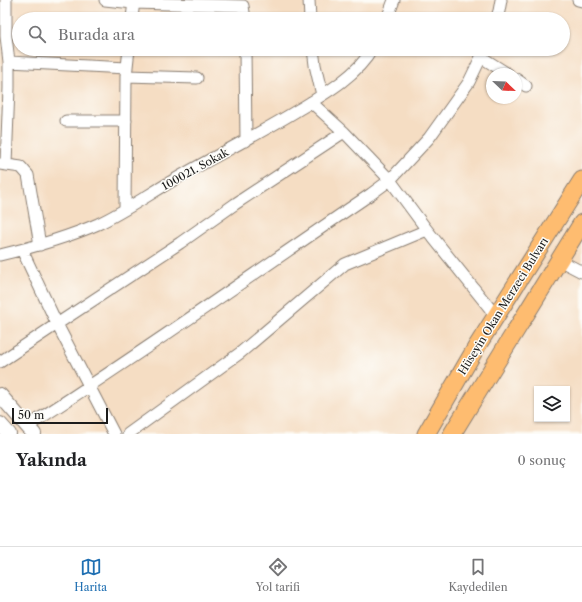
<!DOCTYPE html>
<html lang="tr">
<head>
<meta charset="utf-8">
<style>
	:root { --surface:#fff; --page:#f2f2f2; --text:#202124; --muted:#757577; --line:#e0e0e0; --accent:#1f6fb2 }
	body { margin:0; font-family:"Libre Caslon Text",serif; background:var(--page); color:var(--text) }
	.controls { position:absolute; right:12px; bottom:12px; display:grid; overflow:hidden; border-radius:0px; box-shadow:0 1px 3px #0004 }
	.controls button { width:36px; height:36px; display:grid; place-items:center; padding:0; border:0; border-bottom:1px solid var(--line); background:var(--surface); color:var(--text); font:20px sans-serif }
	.compass { position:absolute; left:486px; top:68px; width:36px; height:36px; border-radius:50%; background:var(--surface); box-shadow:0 1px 3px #0004; rotate:113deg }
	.scale { position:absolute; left:12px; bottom:10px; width:96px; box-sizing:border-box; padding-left:4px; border:2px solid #1c1c1c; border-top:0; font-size:11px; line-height:14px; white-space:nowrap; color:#1c1c1c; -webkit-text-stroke:3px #fdfcf7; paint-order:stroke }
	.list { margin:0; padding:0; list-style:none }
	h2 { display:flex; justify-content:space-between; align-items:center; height:52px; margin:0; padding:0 16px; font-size:17px }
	h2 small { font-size:13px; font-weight:400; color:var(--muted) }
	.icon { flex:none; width:22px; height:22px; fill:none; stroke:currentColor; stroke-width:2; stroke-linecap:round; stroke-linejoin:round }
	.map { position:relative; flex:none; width:582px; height:434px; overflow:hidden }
	.search { position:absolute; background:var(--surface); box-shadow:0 1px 3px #0004; left:12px; right:12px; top:12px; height:44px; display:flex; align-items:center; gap:10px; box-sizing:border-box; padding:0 14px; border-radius:22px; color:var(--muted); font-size:15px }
	.sheet { height:112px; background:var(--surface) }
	nav { display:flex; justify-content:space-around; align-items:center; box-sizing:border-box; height:56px; border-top:1px solid var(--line); background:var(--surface); font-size:11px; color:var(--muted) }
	nav a { display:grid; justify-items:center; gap:2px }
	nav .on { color:var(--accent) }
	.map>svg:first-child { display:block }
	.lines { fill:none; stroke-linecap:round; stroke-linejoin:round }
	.minor-casing { stroke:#887c70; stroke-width:13 }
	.tertiary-casing { stroke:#887c70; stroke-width:16 }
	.primary-casing { stroke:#887c70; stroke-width:19 }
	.minor { stroke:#fff; stroke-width:11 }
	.tertiary { stroke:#fff; stroke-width:14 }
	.primary { stroke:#febc70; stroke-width:17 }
	.labels { text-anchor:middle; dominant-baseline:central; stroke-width:3; stroke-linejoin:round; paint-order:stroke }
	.street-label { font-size:11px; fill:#1c1c1c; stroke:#fdfcf7 }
</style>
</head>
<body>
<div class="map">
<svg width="582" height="434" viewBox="0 0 582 434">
	<rect width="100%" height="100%" fill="#fdfcf7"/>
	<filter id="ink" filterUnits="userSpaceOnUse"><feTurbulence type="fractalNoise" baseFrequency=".025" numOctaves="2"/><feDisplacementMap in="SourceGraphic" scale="8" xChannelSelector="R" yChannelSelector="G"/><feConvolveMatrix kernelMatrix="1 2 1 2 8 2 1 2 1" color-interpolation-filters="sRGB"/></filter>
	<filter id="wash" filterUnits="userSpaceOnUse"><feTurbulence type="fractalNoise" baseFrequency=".012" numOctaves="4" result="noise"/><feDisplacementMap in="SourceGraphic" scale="16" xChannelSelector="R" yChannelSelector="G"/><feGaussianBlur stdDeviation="0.9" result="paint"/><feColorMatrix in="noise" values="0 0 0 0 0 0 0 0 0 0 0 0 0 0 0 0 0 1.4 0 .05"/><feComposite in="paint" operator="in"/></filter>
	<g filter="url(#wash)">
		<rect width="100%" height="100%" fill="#f5ddc3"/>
	</g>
	<g filter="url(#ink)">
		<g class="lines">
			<defs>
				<path id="minor" d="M105 0 133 3 243 6 245 19
					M309 0 310 19
					M578 0 582 1
					M132 19 134 0
					M387 19 394 0
					M496 19 499 11 501 0
					M245 49 246 141
					M313 49 315 65 322 95
					M481 57 508 74
					M9 62 127 68
					M126 76 197 78
					M516 79 526 86
					M311 102 344 132 390 180 427 230 496 316
					M66 121H126
					M0 164 21 167 28 175 40 245
					M6 164 9 88V62L6 36V0
					M125 209 126 76 129 49
					M22 250 57 324 114 434
					M0 255C34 247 66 238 98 224 126 211 152 192 179 177 219 154 259 134 298 110 323 95 358 75 372 49
					M559 260 582 272
					M0 362 57 324 180 243 235 204 344 132
					M28 426C144 352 257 271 371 194L390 180 429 138 469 82 485 49
					M128 434 240 353 345 264 427 230"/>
				<path id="tertiary" d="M0 395 34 434
					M0 424 9 434"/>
				<path id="primary" d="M426 434 477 346 582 180
					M452 434 582 223"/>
			</defs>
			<use href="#minor" class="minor-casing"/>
			<use href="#tertiary" class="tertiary-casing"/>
			<use href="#primary" class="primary-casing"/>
			<use href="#minor" class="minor"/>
			<use href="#tertiary" class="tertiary"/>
			<use href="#primary" class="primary"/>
		</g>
	</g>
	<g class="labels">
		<g class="street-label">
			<text transform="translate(195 169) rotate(-29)">100021. Sokak</text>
			<text transform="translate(503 306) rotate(-58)">Hüseyin Okan Merzeci Bulvarı</text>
		</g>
	</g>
</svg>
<div class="controls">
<button><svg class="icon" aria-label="layers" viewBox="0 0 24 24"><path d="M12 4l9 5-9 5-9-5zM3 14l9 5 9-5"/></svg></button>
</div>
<svg class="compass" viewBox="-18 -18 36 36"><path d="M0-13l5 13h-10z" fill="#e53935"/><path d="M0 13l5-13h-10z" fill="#757577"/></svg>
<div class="scale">50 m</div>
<div class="search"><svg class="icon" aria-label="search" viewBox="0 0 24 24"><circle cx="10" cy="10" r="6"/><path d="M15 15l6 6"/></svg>Burada ara</div>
</div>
<section class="sheet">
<h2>Yakında<small>0 sonuç</small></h2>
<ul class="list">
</ul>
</section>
<nav>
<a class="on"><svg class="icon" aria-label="map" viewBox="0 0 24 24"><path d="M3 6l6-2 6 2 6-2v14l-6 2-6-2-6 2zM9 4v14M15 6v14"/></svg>Harita</a>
<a><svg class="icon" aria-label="directions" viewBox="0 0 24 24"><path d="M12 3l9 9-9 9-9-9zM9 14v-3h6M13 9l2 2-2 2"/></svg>Yol tarifi</a>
<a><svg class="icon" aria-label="saved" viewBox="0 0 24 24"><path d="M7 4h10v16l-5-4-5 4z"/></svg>Kaydedilen</a>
</nav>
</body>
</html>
